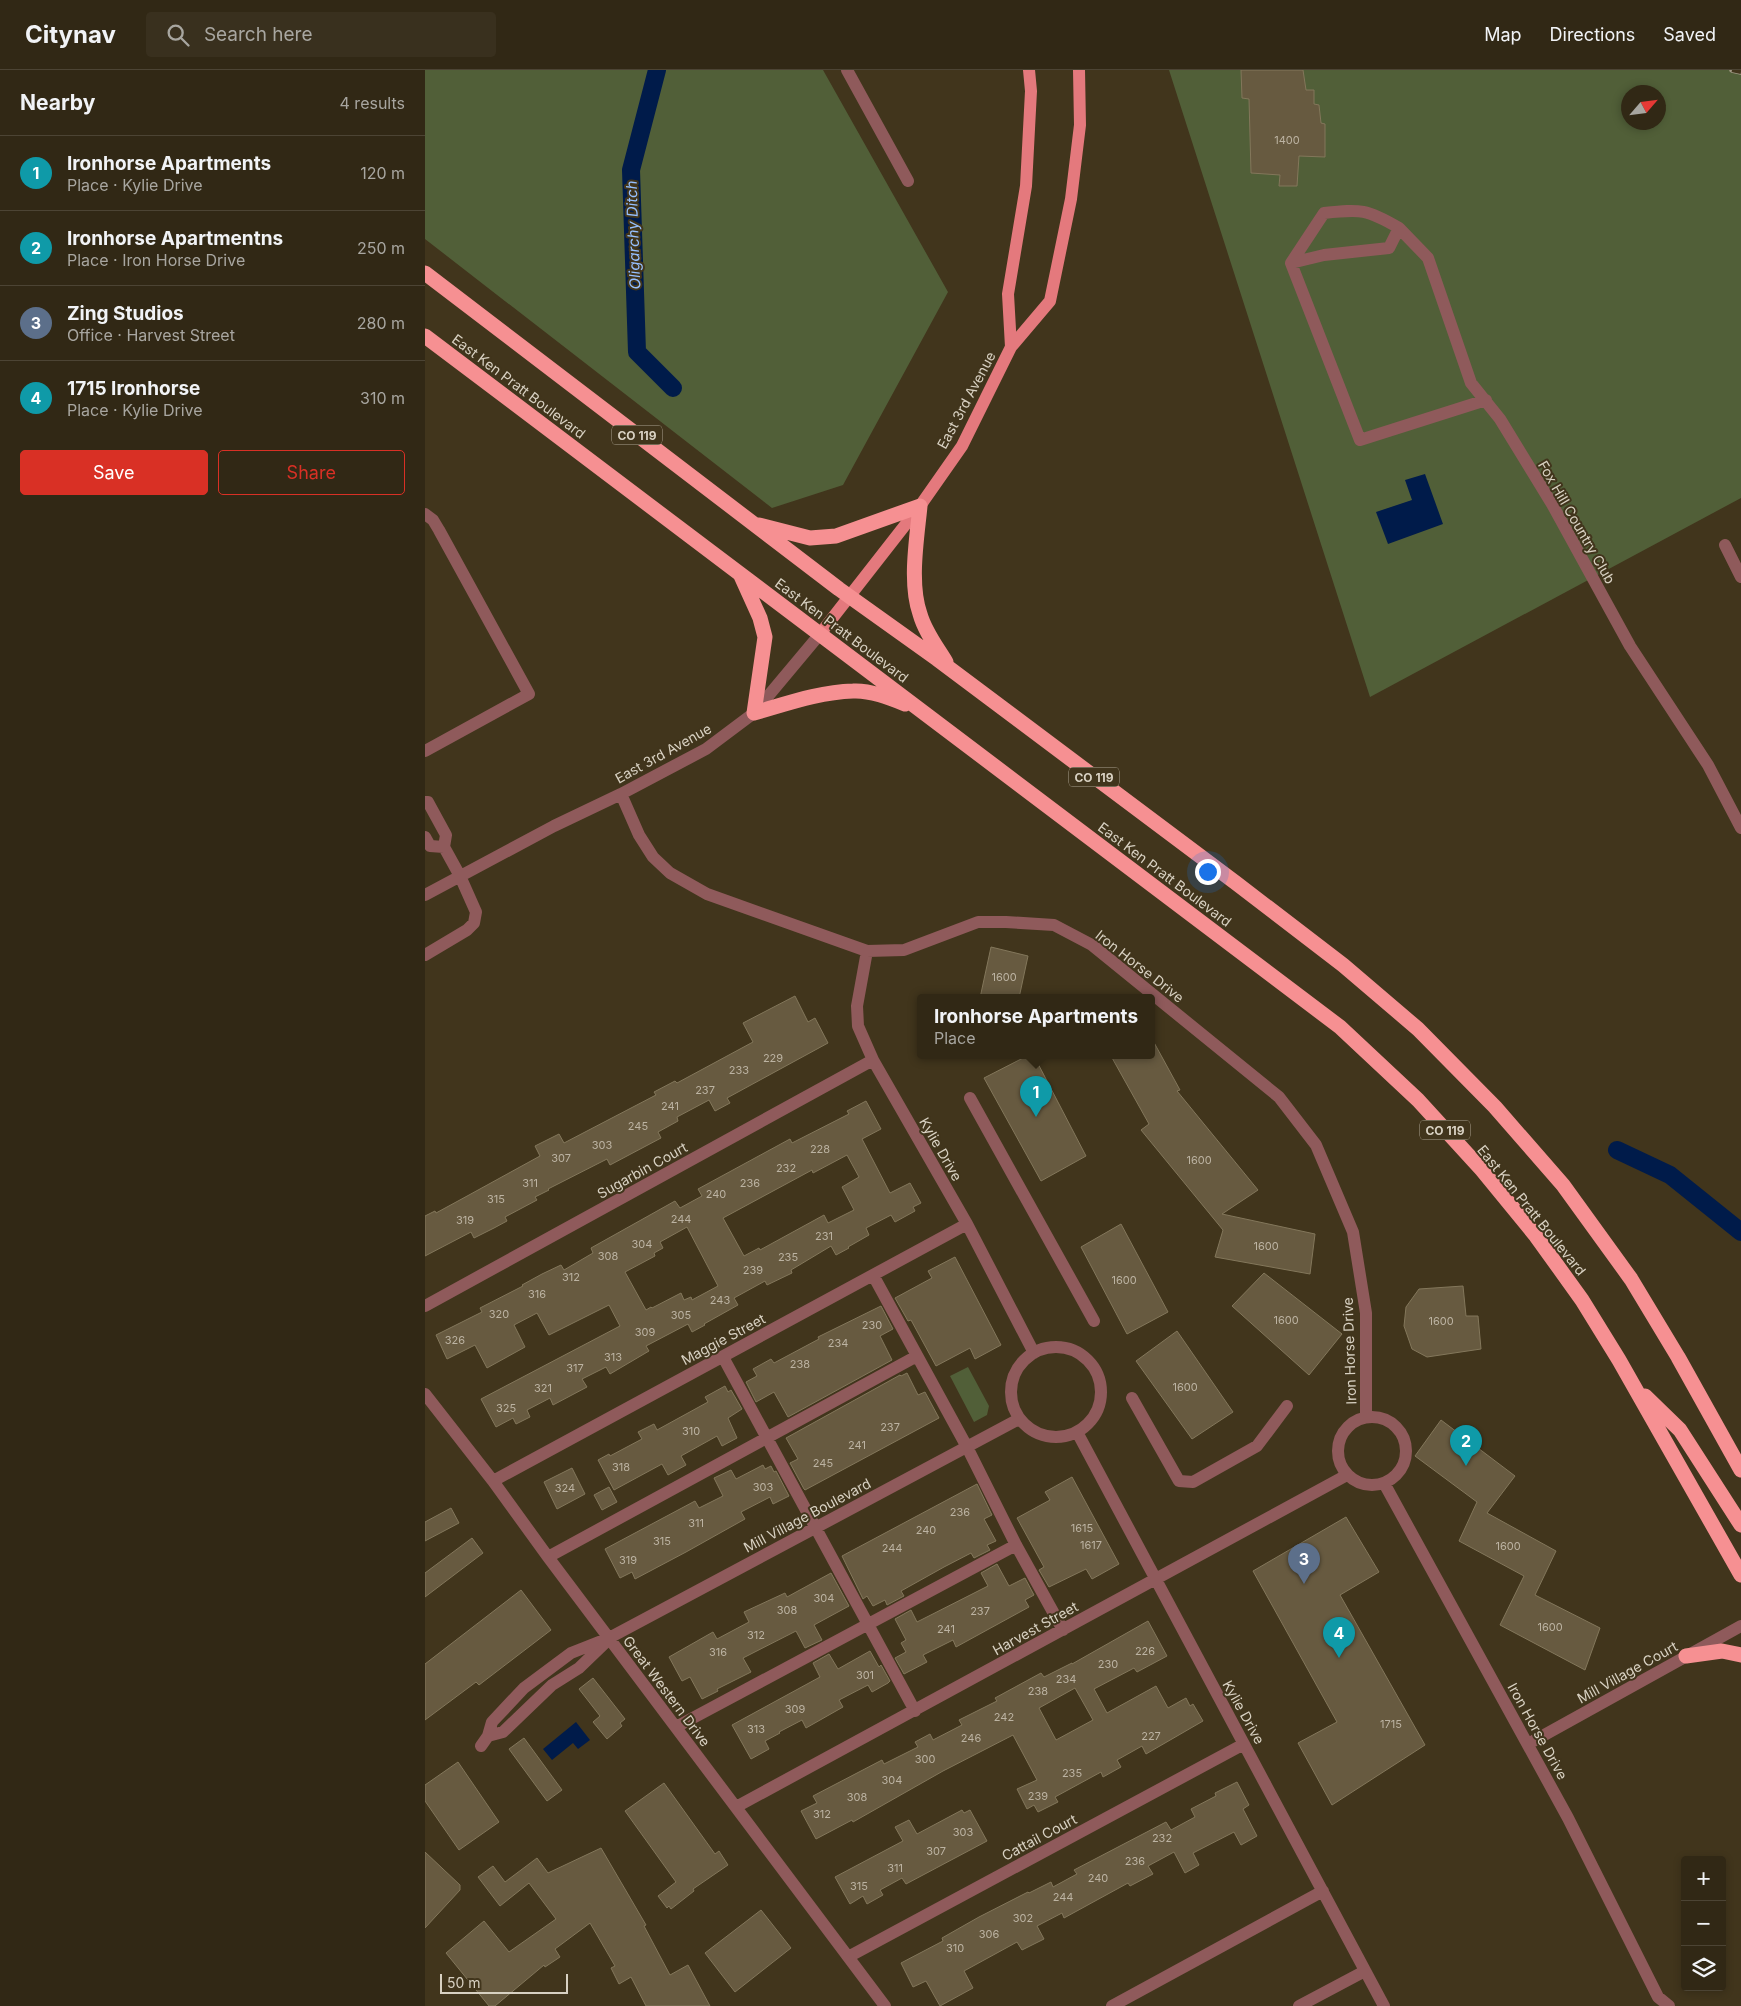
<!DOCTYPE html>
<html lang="en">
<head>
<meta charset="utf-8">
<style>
	:root { --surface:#312815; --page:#39301e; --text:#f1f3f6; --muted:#a8a6a0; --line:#4c4434; --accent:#d93025 }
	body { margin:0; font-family:Inter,sans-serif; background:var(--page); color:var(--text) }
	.controls { position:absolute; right:15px; bottom:15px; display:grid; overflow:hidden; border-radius:5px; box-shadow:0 2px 8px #0003 }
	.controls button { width:45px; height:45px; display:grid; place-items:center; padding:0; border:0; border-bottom:1px solid var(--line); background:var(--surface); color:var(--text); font:25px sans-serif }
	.compass { position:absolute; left:1196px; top:15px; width:45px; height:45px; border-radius:50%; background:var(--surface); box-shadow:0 2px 8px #0003; rotate:62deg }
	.scale { position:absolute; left:15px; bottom:12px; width:128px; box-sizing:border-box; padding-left:5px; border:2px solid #d8d1c2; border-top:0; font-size:14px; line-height:18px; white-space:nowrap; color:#d8d1c2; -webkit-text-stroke:4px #41351c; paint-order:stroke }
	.you { position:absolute; left:782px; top:801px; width:18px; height:18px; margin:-12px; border:4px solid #fff; border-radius:50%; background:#1a73e8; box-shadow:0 0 0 8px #1a73e833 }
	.badge { display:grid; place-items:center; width:32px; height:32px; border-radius:50%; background:var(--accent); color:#fff; font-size:16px; font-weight:700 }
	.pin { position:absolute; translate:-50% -41px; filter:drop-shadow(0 1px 2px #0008) }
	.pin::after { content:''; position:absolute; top:26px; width:18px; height:15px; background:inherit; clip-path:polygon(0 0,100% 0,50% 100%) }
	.popup { position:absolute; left:492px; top:924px; width:238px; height:65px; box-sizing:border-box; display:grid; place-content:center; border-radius:5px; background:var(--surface); filter:drop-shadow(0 1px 4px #0005); font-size:16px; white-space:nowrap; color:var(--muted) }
	.popup b { font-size:19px; color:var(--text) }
	.popup::after { content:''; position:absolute; left:50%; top:100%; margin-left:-10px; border:10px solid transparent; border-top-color:var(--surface) }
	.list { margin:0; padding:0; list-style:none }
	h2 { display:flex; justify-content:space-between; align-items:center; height:65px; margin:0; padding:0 20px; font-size:21px }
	h2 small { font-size:16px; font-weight:400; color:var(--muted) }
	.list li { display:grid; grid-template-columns:32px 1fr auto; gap:15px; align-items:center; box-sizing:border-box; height:75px; padding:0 20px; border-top:1px solid var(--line) }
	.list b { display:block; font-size:19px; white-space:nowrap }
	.list p { margin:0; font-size:16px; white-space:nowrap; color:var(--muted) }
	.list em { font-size:16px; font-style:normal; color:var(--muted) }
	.actions { display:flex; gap:10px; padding:15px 20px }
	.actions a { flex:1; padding:11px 0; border:1px solid var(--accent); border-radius:5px; text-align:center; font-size:18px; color:var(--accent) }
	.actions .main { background:var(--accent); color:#fff }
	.icon { flex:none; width:28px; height:28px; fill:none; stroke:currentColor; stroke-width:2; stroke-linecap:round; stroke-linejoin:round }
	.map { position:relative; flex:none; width:1316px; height:1936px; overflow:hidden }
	header { display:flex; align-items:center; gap:30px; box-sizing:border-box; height:70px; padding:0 25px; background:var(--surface); border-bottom:1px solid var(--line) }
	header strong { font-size:24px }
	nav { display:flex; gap:28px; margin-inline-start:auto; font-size:18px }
	.search { width:350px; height:45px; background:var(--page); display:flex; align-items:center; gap:12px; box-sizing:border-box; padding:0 18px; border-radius:5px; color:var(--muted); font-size:19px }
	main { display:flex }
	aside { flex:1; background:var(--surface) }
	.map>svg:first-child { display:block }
	.green { fill:#515f38; fill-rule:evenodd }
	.water { fill:#001b4a }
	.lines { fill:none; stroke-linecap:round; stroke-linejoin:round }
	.canal { stroke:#001b4a; stroke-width:18 }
	.building { fill:#675a40; stroke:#83775b; fill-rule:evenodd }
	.minor { stroke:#8f5a5b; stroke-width:12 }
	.major { stroke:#e4797d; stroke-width:12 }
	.highway { stroke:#f69092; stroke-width:15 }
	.rail-casing { stroke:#a19885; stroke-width:5.5 }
	.rail { stroke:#41351c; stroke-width:4; stroke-dasharray:11; stroke-linecap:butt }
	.labels { text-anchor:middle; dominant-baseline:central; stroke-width:4; stroke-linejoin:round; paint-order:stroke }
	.number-label { font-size:11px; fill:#bcb3a2 }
	.shield { fill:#41351c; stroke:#aba290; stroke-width:1 }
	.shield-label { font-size:12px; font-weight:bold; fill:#d8d1c2 }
	.street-label { font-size:14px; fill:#d8d1c2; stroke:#41351c }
	.water-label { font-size:15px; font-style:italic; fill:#96c0ff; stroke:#41351c }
</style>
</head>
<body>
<header>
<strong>Citynav</strong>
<div class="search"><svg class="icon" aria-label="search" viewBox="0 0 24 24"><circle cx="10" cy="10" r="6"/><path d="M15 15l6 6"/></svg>Search here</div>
<nav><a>Map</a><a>Directions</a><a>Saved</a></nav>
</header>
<main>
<aside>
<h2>Nearby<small>4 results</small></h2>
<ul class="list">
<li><span class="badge" style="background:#0f9aa8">1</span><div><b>Ironhorse Apartments</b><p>Place · Kylie Drive</p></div><em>120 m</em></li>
<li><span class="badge" style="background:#0f9aa8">2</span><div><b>Ironhorse Apartmentns</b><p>Place · Iron Horse Drive</p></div><em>250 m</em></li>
<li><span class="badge" style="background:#5c6f8a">3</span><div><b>Zing Studios</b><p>Office · Harvest Street</p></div><em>280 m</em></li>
<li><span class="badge" style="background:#0f9aa8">4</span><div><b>1715 Ironhorse</b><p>Place · Kylie Drive</p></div><em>310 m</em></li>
</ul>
<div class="actions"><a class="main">Save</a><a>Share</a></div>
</aside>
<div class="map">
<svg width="1316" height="1936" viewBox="0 0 1316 1936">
	<rect width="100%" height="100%" fill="#41351c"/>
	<path class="green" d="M0 0H398L523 222 418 415 347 438 0 169Z
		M744 0H1316V428L945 627ZM1204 22H1234V52H1204Z
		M543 1297 564 1336 562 1345 549 1352 525 1306Z"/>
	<path class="water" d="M1000 404 1018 454 963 474 951 442 987 430 980 410Z
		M151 1652 165 1670 153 1679 148 1673 127 1690 118 1679Z"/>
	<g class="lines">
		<path class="canal" d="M232 0 206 100 212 282 248 318
			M1192 1080 1245 1105 1316 1162"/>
	</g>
	<path class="building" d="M816 0H878L881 20H889V34L894 35 896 53 900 54V87L874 86 872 116H854L855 105 826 103 824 29 817 28Z
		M566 877 603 886 594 928H555Z
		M370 926 383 952 390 948 403 973 302 1028 305 1033 290 1041 284 1030 252 1047 253 1051 233 1062 236 1068 185 1095 182 1089 123 1119 124 1120 110 1127 112 1130 80 1147 82 1151 69 1158 49 1168 46 1162 0 1186V1146L10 1141 11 1143 44 1125 115 1086 110 1076 134 1064 139 1073 231 1025 229 1022 250 1011 252 1013 328 972 318 953Z
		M726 967 755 1020 752 1021 833 1120 797 1144 890 1164 885 1204 790 1187 798 1160 716 1060 724 1054 686 986H726Z
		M602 986H609L661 1086 616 1111 559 1008Z
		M441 1031 456 1059 437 1069 465 1123 485 1113 496 1133 488 1137 490 1141 470 1152 466 1145 441 1158 444 1165 423 1177 424 1178 411 1185 406 1176 366 1200 367 1203 342 1215 340 1211 309 1228 313 1235 279 1254 280 1255 267 1262 263 1254 221 1276 224 1281 185 1304 181 1297 157 1309 162 1317 128 1335 125 1328 102 1340 105 1347 91 1354 88 1348 71 1357 56 1329 195 1256 184 1235 124 1265 112 1243 89 1255 100 1277 62 1298 50 1275 22 1289 11 1265 57 1242 55 1238 98 1216 97 1215 117 1204 136 1195 139 1200 168 1183 166 1178 250 1131 255 1138 277 1126 273 1119 365 1069 367 1073 424 1044 422 1041ZM422 1085 434 1107 417 1117 429 1140 403 1153 399 1145 335 1180 334 1178 319 1186 298 1148 387 1100 388 1103ZM262 1157 293 1216 267 1230 266 1227 259 1230 256 1223 227 1238 226 1237 221 1240 200 1202 230 1186 229 1183 238 1178 235 1172Z
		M696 1154 743 1242 702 1264 656 1177Z
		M530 1187 576 1275 550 1289 545 1278 511 1296 486 1250 483 1251 470 1228 507 1208 503 1201Z
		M839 1203 917 1264 884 1305 807 1236Z
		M1038 1216 1041 1246H1053L1056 1279 1002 1287 987 1279 979 1256 981 1237 994 1219Z
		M456 1236 468 1259 455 1266 467 1290 363 1347 349 1322 331 1332 321 1312 332 1306 328 1299 346 1289 349 1293 394 1269 393 1267Z
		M752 1261 808 1342 767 1369 711 1291Z
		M482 1303 493 1325 500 1322 514 1348 380 1420 379 1419 365 1393 373 1389 361 1368 475 1305 476 1306Z
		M300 1316 303 1322 306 1320 317 1339 303 1348 312 1368 297 1376 292 1366 256 1386 261 1395 243 1405 237 1394 189 1420 173 1390 184 1384 185 1386 217 1369 213 1362 229 1354 232 1360 283 1332 280 1327Z
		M1016 1350 1090 1406 1062 1443 1131 1481 1110 1525 1175 1558 1160 1600 1075 1555 1099 1506 1034 1471 1052 1432 990 1386Z
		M338 1395 340 1399 346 1396 349 1402 351 1401 364 1426 348 1434 345 1427 316 1442 320 1449 261 1482 210 1509 207 1502 195 1508 180 1479 270 1431 274 1438 298 1426 289 1408 306 1400 311 1409Z
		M147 1398 160 1424 132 1439 119 1412Z
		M647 1407 694 1494 667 1509 661 1499 624 1517 614 1500 619 1497 592 1448 625 1430 620 1422Z
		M552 1414 567 1445 559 1449 571 1471 562 1475 565 1480 549 1488 546 1483 519 1497 476 1521 479 1526 462 1535 460 1530 448 1536 442 1526 438 1529 417 1486Z
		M184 1417 192 1432 177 1440 169 1425Z
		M26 1438 34 1453 0 1471V1452Z
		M921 1447 954 1502 915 1525 1000 1675 907 1735 873 1673 912 1652 828 1501Z
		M47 1468 58 1483 0 1527V1503Z
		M572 1494 584 1516 600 1508 609 1525 600 1530 604 1537 531 1577 528 1570 498 1585 502 1592 479 1604 470 1588 481 1582 476 1573 481 1570 470 1549 486 1540 492 1552 563 1516 556 1503Z
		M406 1503 424 1536 389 1555 397 1570 380 1578 371 1561 318 1588 326 1602 292 1619 293 1621 277 1629 265 1607 257 1611 244 1587 288 1562 292 1569 324 1552 319 1542 360 1523 362 1527Z
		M96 1520 126 1560 54 1615 51 1612 0 1650V1594Z
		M723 1551 742 1586 712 1602 709 1598 669 1619 682 1643 731 1616 743 1638 761 1628 765 1636 768 1634 778 1651 721 1684 717 1676 692 1690 696 1697 678 1707 676 1702 630 1727 633 1732 613 1742 609 1735 602 1739 592 1719 612 1710 588 1665 518 1701 428 1752 427 1750 391 1769 376 1741 392 1733 388 1726 457 1690 459 1694 493 1677 490 1672 505 1664 508 1670 537 1655 534 1650 572 1631 570 1628 616 1603 619 1607 647 1593V1594ZM650 1618 668 1650 631 1670 614 1638Z
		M445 1581 454 1597 456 1595 465 1611 463 1613 447 1622 443 1615 414 1630 418 1637 381 1658 377 1650 354 1662 355 1663 340 1671 344 1679 326 1689 307 1655 395 1607 388 1593 404 1584 413 1599Z
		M168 1608 200 1649 195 1653 197 1656 182 1669 168 1652 175 1646 154 1619Z
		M99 1668 137 1720 122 1731 84 1679Z
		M33 1692 74 1752 34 1780 0 1731V1715Z
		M812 1712 824 1735 818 1739 832 1766 816 1775 809 1762 768 1783 774 1795 760 1803 749 1782 723 1796 728 1804 705 1816 703 1813 639 1848 637 1843 612 1856 619 1869 597 1880 592 1872 539 1901 548 1918 515 1936 501 1911 488 1917 476 1893 518 1871 517 1868 554 1847 603 1822 604 1823 626 1812 628 1817 652 1804 649 1800 741 1752 746 1760 770 1747 766 1739 791 1726 790 1723Z
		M239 1713 290 1784 294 1781 303 1795 268 1819 269 1821 246 1839 244 1836 242 1838 233 1826 251 1812 200 1741Z
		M537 1740 539 1743 545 1740 562 1771 481 1814 477 1808 455 1820 458 1825 442 1834 438 1826 425 1834 410 1807 478 1771 470 1757 484 1750 492 1764Z
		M176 1778 221 1855 219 1856 245 1905 263 1895 285 1936H221L206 1907 194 1914 186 1898 190 1896 165 1853 130 1879 135 1887 120 1897 119 1895 70 1936H64L21 1883 59 1851 84 1882 131 1849 104 1813 75 1836 53 1807 68 1796 80 1812 112 1788 123 1803Z
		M0 1782 35 1815V1820L0 1858Z
		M336 1840 366 1878 310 1922 280 1883Z"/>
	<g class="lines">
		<path class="minor" d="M422 0 483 111
			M974 158 1003 188 1046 313 1075 349 1127 434 1205 576 1283 695 1316 758
			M866 193 899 143C936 139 942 139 974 158L964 178 899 185 866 193 935 370 1061 330
			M0 444 8 450 14 460 104 624 0 681
			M1300 475 1316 507
			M196 724 214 765 228 787 245 803 282 824 442 881 479 880 553 852H581L629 855 667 875 854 1027 891 1075 928 1162 941 1243V1347
			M0 732H3L21 765 19 777 35 806 51 842 49 853 42 860 0 885
			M0 767 5 776 19 777
			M0 825 129 756 196 724 281 679 329 643 395 564
			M442 881 432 936 433 956 448 990 542 1154 609 1283
			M545 1028 669 1251
			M448 1205 542 1377 591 1475 638 1560
			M0 1236 448 990
			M586 1322a45 45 0 1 1 90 0a45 45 0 1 1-90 0Z
			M298 1287 490 1641
			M0 1324 68 1411 123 1487 460 1936
			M707 1328 754 1411 768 1412 832 1376 862 1336
			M913 1381a34 34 0 1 1 68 0a34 34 0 1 1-68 0Z
			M652 1362 959 1936
			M68 1411 542 1154
			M959 1413 1143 1748 1233 1927 1244 1936
			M123 1487 492 1286
			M251 1657 591 1475
			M63 1666 78 1662 127 1615 154 1598 181 1572
			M1103 1674 1316 1556
			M56 1676 63 1666 67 1652 99 1618 146 1583 184 1568 594 1349
			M311 1737 922 1405
			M423 1887 819 1674
			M687 1936 898 1821
			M874 1936 940 1901"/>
		<path class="major" d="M586 277 583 224 601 116 606 21 604 0
			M395 564 495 436 537 376 586 277 625 231 646 129 655 55 654 0"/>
		<path class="highway" d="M0 203 414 519 512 589 811 813 918 895 993 959 1070 1037 1138 1115 1206 1209 1253 1287 1316 1400
			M0 266 915 957 993 1030 1057 1100 1111 1166 1157 1230 1194 1290 1316 1505
			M334 455 385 468 411 466 495 436C492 468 484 513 495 544 500 562 512 577 521 592
			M316 506 335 548 340 567 329 643C361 634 394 622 428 621 445 620 465 628 480 634
			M1220 1326 1255 1360 1316 1455
			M1261 1586 1297 1581 1316 1585"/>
		<defs>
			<path id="rail" d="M1307 0 1316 2"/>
		</defs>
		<use href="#rail" class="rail-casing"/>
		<use href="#rail" class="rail"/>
	</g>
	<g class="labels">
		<g class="number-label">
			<text x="862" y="70">1400</text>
			<text x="579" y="907">1600</text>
			<text x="348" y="988">229</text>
			<text x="314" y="1000">233</text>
			<text x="280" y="1020">237</text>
			<text x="245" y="1036">241</text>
			<text x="213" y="1056">245</text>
			<text x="177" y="1075">303</text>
			<text x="395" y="1079">228</text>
			<text x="136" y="1088">307</text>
			<text x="774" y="1090">1600</text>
			<text x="361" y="1098">232</text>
			<text x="105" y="1113">311</text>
			<text x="325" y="1113">236</text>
			<text x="291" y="1124">240</text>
			<text x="71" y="1129">315</text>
			<text x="256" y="1149">244</text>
			<text x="40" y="1150">319</text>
			<text x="399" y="1166">231</text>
			<text x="217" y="1174">304</text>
			<text x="841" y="1176">1600</text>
			<text x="183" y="1186">308</text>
			<text x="363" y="1187">235</text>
			<text x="328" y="1200">239</text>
			<text x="146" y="1207">312</text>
			<text x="699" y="1210">1600</text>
			<text x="112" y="1224">316</text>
			<text x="295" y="1230">243</text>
			<text x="74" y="1244">320</text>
			<text x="256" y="1245">305</text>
			<text x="861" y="1250">1600</text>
			<text x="1016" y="1251">1600</text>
			<text x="447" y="1255">230</text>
			<text x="220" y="1262">309</text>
			<text x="30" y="1270">326</text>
			<text x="413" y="1273">234</text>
			<text x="188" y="1287">313</text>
			<text x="375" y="1294">238</text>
			<text x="150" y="1298">317</text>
			<text x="760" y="1317">1600</text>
			<text x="118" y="1318">321</text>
			<text x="81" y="1338">325</text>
			<text x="465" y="1357">237</text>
			<text x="266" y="1361">310</text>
			<text x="432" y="1375">241</text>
			<text x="398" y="1393">245</text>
			<text x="196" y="1397">318</text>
			<text x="338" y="1417">303</text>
			<text x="140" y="1418">324</text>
			<text x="535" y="1442">236</text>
			<text x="271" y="1453">311</text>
			<text x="657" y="1458">1615</text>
			<text x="501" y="1460">240</text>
			<text x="237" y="1471">315</text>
			<text x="666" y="1475">1617</text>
			<text x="1083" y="1476">1600</text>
			<text x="467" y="1478">244</text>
			<text x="203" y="1490">319</text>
			<text x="399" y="1528">304</text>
			<text x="362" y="1540">308</text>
			<text x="555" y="1541">237</text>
			<text x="1125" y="1557">1600</text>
			<text x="521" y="1559">241</text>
			<text x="331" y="1565">312</text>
			<text x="720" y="1581">226</text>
			<text x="293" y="1582">316</text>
			<text x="683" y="1594">230</text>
			<text x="440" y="1605">301</text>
			<text x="641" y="1609">234</text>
			<text x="613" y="1621">238</text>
			<text x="370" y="1639">309</text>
			<text x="579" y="1647">242</text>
			<text x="966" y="1654">1715</text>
			<text x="331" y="1659">313</text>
			<text x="726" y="1666">227</text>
			<text x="546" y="1668">246</text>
			<text x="500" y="1689">300</text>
			<text x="647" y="1703">235</text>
			<text x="467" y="1710">304</text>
			<text x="613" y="1726">239</text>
			<text x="432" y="1727">308</text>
			<text x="397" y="1744">312</text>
			<text x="538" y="1762">303</text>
			<text x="737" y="1768">232</text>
			<text x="511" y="1781">307</text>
			<text x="710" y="1791">236</text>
			<text x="470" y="1798">311</text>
			<text x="673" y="1808">240</text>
			<text x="434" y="1816">315</text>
			<text x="638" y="1827">244</text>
			<text x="598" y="1848">302</text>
			<text x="564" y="1864">306</text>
			<text x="530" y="1878">310</text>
		</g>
		<g class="shield">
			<rect x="187" y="355.5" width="50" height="19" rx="4"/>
			<rect x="644" y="697.5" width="50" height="19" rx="4"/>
			<rect x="995" y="1050.5" width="50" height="19" rx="4"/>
		</g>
		<g class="shield-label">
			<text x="212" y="365">CO 119</text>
			<text x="669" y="707">CO 119</text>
			<text x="1020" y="1060">CO 119</text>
		</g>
		<g class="street-label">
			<text transform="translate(94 316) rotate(37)">East Ken Pratt Boulevard</text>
			<text transform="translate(541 330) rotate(-62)">East 3rd Avenue</text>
			<text transform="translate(1152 452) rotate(60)">Fox Hill Country Club</text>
			<text transform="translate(417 560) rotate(37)">East Ken Pratt Boulevard</text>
			<text transform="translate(238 683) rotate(-29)">East 3rd Avenue</text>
			<text transform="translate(740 804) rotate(37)">East Ken Pratt Boulevard</text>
			<text transform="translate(715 896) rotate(38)">Iron Horse Drive</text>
			<text transform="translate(516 1079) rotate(60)">Kylie Drive</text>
			<text transform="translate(217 1100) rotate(-29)">Sugarbin Court</text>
			<text transform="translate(1107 1140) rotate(51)">East Ken Pratt Boulevard</text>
			<text transform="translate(298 1269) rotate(-28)">Maggie Street</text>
			<text transform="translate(924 1281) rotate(-92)">Iron Horse Drive</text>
			<text transform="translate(382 1445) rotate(-28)">Mill Village Boulevard</text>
			<text transform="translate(610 1558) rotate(-29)">Harvest Street</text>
			<text transform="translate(1202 1602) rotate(-29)">Mill Village Court</text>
			<text transform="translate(242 1621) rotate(53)">Great Western Drive</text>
			<text transform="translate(819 1642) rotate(61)">Kylie Drive</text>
			<text transform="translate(1113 1661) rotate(61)">Iron Horse Drive</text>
			<text transform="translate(614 1767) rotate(-28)">Cattail Court</text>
		</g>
		<g class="water-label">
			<text transform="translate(208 165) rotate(-92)">Oligarchy Ditch</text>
		</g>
	</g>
</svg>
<div class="controls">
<button>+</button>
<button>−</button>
<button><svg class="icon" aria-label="layers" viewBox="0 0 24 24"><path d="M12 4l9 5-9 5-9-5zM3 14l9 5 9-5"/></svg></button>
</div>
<svg class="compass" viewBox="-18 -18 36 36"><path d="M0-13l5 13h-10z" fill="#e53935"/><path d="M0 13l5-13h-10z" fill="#a8a6a0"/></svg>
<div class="scale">50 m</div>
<div class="you"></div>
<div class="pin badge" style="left:611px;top:1047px;background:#0f9aa8">1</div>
<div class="popup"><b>Ironhorse Apartments</b>Place</div>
<div class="pin badge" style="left:1041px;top:1396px;background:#0f9aa8">2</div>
<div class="pin badge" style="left:879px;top:1514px;background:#5c6f8a">3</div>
<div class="pin badge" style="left:914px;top:1588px;background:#0f9aa8">4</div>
</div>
</main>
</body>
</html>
